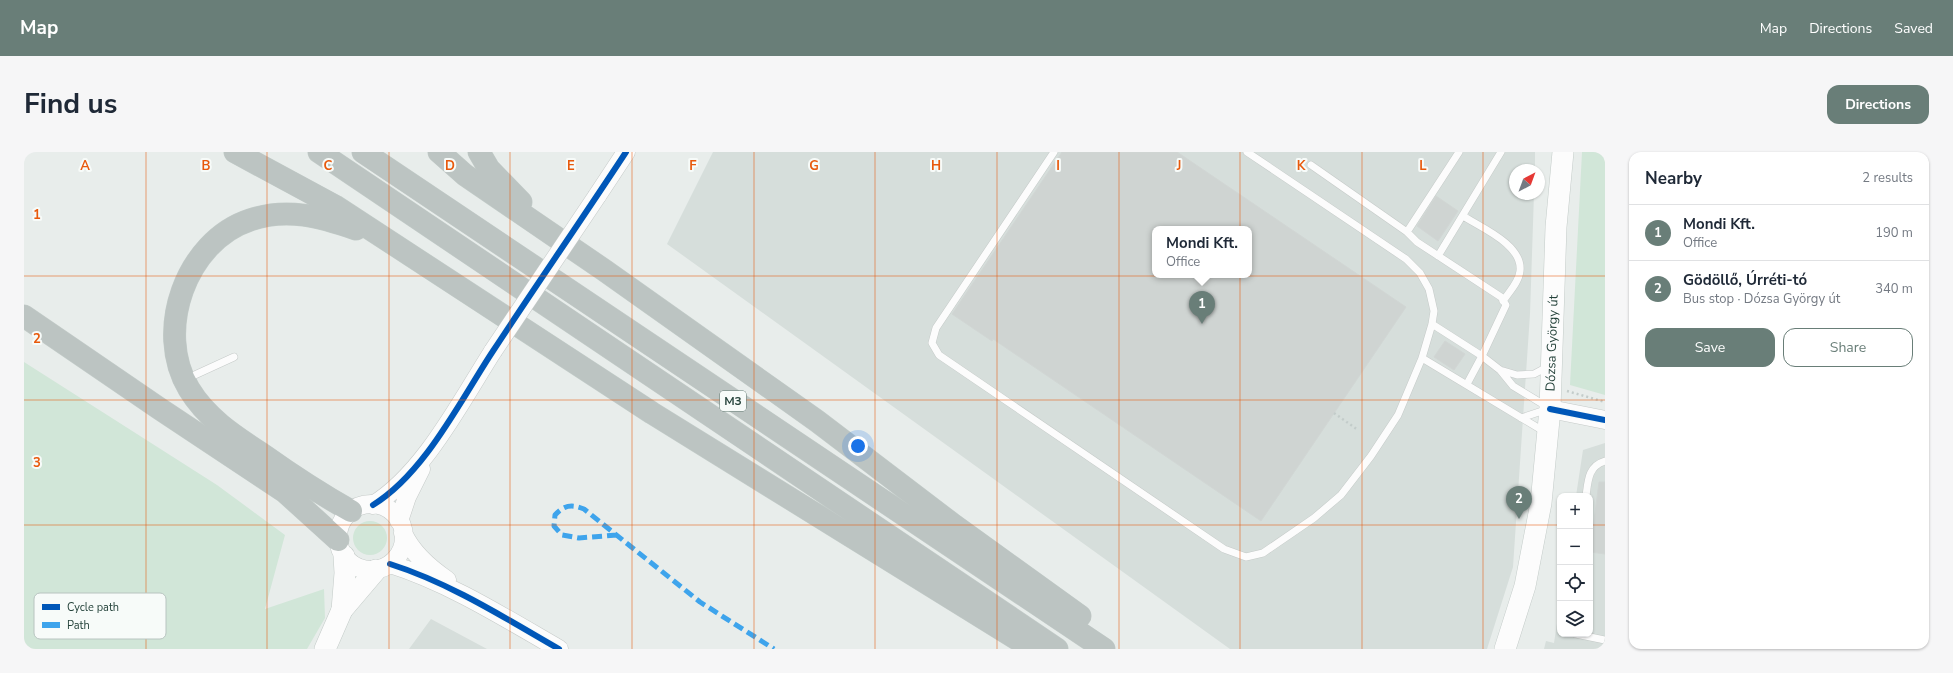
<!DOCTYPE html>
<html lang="en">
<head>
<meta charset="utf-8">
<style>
	:root { --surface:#fff; --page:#f6f6f7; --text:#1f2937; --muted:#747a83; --line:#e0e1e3; --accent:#697e78 }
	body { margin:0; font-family:"Nunito Sans",sans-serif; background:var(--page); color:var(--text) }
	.controls { position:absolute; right:12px; bottom:12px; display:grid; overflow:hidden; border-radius:8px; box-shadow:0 1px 3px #0004 }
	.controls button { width:36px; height:36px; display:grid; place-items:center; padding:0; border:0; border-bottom:1px solid var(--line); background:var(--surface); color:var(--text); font:20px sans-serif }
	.compass { position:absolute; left:1485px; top:12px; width:36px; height:36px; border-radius:50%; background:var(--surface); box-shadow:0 1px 3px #0004; rotate:41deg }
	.you { position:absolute; left:834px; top:294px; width:14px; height:14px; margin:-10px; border:3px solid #fff; border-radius:50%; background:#1a73e8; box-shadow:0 0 0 6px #1a73e833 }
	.badge { display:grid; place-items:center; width:26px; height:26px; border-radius:50%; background:var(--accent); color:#fff; font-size:13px; font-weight:700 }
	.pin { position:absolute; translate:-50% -33px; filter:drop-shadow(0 1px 2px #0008) }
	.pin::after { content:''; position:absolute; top:21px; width:14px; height:12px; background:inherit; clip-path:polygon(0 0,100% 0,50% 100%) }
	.popup { position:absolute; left:1128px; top:74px; width:100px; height:52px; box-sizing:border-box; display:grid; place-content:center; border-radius:8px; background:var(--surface); filter:drop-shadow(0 1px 3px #0005); font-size:13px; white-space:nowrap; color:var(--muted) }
	.popup b { font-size:15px; color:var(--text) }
	.popup::after { content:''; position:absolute; left:50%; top:100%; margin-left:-8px; border:8px solid transparent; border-top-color:var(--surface) }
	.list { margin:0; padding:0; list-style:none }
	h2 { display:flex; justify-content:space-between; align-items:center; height:52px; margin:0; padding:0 16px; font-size:17px }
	h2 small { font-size:13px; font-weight:400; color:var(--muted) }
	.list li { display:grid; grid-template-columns:26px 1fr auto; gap:12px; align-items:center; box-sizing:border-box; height:56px; padding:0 16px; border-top:1px solid var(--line) }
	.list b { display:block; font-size:15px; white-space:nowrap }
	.list p { margin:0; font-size:13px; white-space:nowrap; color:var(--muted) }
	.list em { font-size:13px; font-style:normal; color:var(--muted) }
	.actions { display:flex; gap:8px; padding:12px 16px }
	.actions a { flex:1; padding:9px 0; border:1px solid var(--accent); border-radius:12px; text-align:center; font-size:14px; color:var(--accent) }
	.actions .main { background:var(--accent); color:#fff }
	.icon { flex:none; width:22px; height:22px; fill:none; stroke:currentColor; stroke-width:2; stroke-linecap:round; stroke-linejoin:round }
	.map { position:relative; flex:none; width:1581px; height:497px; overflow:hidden; border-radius:12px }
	header { display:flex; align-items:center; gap:24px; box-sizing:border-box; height:56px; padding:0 20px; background:var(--accent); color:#fff }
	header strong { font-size:19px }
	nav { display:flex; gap:22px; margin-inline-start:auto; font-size:14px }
	.intro { display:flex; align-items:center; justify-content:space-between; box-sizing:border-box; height:96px; padding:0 24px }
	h1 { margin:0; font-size:28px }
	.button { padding:10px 18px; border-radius:12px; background:var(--accent); color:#fff; font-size:14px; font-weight:700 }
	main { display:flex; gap:24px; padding:0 24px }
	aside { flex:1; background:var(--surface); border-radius:12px; box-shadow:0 1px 3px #0004 }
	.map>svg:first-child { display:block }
	.built { fill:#d6dedb; fill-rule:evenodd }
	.green { fill:#d1e6d8 }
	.building { fill:#cfd4d2; stroke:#d1d6d4; fill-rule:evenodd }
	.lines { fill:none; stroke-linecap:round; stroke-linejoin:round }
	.service-casing { stroke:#c5cac8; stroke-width:8 }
	.tertiary-casing { stroke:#c5cac8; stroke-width:19 }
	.secondary-casing { stroke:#c3cbc8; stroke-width:22 }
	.motorway-casing { stroke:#c3ccc9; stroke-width:23 }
	.path { stroke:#c3ccca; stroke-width:2.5; stroke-dasharray:2 3; stroke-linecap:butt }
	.service { stroke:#fcfcfc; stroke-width:7 }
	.tertiary { stroke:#fcfcfc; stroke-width:18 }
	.secondary { stroke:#fcfcfc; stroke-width:21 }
	.motorway { stroke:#bcc4c2; stroke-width:22 }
	.tertiary-bridge-casing { stroke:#c5cac8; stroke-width:19; stroke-linecap:butt }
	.tertiary-bridge { stroke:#fcfcfc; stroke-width:18 }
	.quiet { stroke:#3ea4ec; stroke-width:5; stroke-dasharray:10 5; stroke-linecap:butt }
	.cycleway-casing { stroke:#f7fbf9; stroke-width:8 }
	.cycleway { stroke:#0057b8; stroke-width:6 }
	.grid { fill:none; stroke:#e8590c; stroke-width:1; stroke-opacity:0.55 }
	.labels { text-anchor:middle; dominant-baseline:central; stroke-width:4; stroke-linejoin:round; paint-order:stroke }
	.shield { fill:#f7fbf9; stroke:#637a73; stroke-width:1 }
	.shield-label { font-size:12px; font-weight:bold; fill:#24423a }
	.street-label { font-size:13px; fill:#24423a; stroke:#f7fbf9 }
	.key { fill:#f7fbf9; stroke:#b8c4c0; stroke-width:1 }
	.key-label { font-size:11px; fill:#24423a }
	.grid-label { font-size:13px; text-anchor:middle; font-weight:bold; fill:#e8590c; stroke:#f7fbf9; stroke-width:4; stroke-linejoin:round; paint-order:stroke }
</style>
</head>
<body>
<header>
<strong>Map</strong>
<nav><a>Map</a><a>Directions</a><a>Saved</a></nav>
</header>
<div class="intro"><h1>Find us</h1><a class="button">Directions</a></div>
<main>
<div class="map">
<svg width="1581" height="497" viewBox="0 0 1581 497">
	<rect width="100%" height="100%" fill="#e8edeb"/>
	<path class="built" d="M689 0H1511V18H1491V42H1510L1506 162 1489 415 1463 497H1206L643 92ZM1131 77H1225V123H1131Z
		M1581 291V497H1520L1522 489 1530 491 1536 452V482H1566V344H1552L1559 298Z
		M407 467 463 497H385Z"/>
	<path class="green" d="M1558 0H1581V243L1546 233Z
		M0 210 193 333 261 383 241 457 300 437 301 466 283 497H0Z
		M329 386a17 17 0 1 1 34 0a17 17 0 1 1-34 0Z"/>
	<path class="building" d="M1038 0H1153L1382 155 1237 369 969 187 968 189 928 162ZM1131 77H1225V123H1131Z
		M1412 44 1434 59 1414 89 1393 74Z
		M1421 189 1441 202 1430 218 1410 205Z
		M1575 330H1581V402L1566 400Z"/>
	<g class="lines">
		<defs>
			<path id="service" d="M1030 0 912 176 908 191 915 203 1200 397 1222 405 1239 401 1290 366 1317 343 1347 304 1374 263 1398 206 1408 172 1410 159 1405 137 1396 121 1382 107 1223 0
				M1287 13 1383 80 1393 90 1477 145 1482 153 1458 204 1443 232
				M1439 64C1458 76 1499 93 1496 119 1495 130 1485 140 1479 149
				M1383 80 1435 0
				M1414 104 1477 0
				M1408 172 1458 204 1476 218 1493 223 1510 222 1525 214
				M1398 206 1521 280
				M1476 218 1489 234 1522 254
				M162 227 210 205
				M1497 266 1524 257
				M1562 344C1564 329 1564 314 1581 309
				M1552 482 1581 488"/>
			<path id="tertiary" d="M573 44 602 0
				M1526 257 1581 268
				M314 385a33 33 0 1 1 66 0a33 33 0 1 1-66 0Z
				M349 353C400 322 437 249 469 199
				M375 369 383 345 397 317
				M379 381C388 401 404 415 423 428
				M366 412C426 431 481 466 535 497"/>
			<g id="secondary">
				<path d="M318 458 321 421 320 404"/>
				<path d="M301 497 318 458 352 418"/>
				<path id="s1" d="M1481 497 1501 434 1517 351 1526 257 1532 75 1539 0"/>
			</g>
			<path id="motorway" d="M211 0 311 54 628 261 1009 497
				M295 0 1033 497
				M339 0 1080 497
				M415 0 441 23 580 118 793 269 927 371 1056 464
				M455 0 465 17 497 50
				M0 164 136 257 261 340 314 388
				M327 359C297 342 269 324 241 304 212 285 183 267 165 237 130 179 162 89 226 68 263 55 297 65 332 77"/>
		</defs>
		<use href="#service" class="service-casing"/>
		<use href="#tertiary" class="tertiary-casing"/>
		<use href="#secondary" class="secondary-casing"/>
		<use href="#motorway" class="motorway-casing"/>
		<path class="path" d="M1543 239 1581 250
			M1310 261 1334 278"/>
		<use href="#service" class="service"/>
		<use href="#tertiary" class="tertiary"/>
		<use href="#secondary" class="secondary"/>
		<use href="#motorway" class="motorway"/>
		<defs>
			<path id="tertiary-bridge" d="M469 199 573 44"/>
		</defs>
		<use href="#tertiary-bridge" class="tertiary-bridge-casing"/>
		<use href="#tertiary-bridge" class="tertiary-bridge"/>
		<path class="quiet" d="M593 383 555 386 538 383 530 374 531 363C540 353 548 352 560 357L676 450 750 497"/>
		<defs>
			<path id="cycleway" d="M1526 257 1581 268
				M349 353C401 321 436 249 469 199 513 132 558 67 602 0
				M366 412C426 431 481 466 535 497"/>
		</defs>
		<use href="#cycleway" class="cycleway-casing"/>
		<use href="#cycleway" class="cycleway"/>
	</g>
	<path class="grid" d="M122 0V497M243 0V497M365 0V497M486 0V497M608 0V497M730 0V497M851 0V497M973 0V497M1095 0V497M1216 0V497M1338 0V497M1459 0V497M0 124H1581M0 248H1581M0 373H1536M1566 373H1581"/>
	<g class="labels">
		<rect class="shield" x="696" y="239" width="26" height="20" rx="3"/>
		<g class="shield-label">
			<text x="709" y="249">M3</text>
		</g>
		<g class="street-label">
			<text stroke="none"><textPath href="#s1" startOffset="311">Dózsa György út</textPath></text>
		</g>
	</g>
	<rect x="10" y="441" width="132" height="46" rx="6" class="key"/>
	<rect x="18" y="452" width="18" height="6" fill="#0057b8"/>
	<rect x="18" y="470" width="18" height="6" fill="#3ea4ec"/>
	<g class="key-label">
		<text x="43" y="459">Cycle path</text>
		<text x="43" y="477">Path</text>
	</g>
	<g class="grid-label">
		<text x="61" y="18">A</text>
		<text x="182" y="18">B</text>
		<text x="304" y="18">C</text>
		<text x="426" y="18">D</text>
		<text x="547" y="18">E</text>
		<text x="669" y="18">F</text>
		<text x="790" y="18">G</text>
		<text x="912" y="18">H</text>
		<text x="1034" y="18">I</text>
		<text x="1155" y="18">J</text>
		<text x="1277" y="18">K</text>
		<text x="1399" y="18">L</text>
		<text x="13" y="67">1</text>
		<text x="13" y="191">2</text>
		<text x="13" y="315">3</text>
	</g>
</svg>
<div class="controls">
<button>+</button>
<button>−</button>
<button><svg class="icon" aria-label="locate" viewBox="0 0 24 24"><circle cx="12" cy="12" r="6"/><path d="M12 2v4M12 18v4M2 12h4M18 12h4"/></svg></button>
<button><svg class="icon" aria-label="layers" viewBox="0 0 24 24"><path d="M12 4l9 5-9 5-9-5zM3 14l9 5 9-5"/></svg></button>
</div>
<svg class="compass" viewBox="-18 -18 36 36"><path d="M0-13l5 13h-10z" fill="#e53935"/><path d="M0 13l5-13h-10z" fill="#747a83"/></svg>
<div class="you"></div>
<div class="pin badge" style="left:1178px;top:172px">1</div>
<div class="popup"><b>Mondi Kft.</b>Office</div>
<div class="pin badge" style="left:1495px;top:367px">2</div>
</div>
<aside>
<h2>Nearby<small>2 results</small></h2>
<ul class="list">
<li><span class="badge">1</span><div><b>Mondi Kft.</b><p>Office</p></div><em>190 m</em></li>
<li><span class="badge">2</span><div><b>Gödöllő, Úrréti-tó</b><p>Bus stop · Dózsa György út</p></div><em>340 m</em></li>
</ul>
<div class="actions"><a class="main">Save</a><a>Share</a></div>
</aside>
</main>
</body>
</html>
